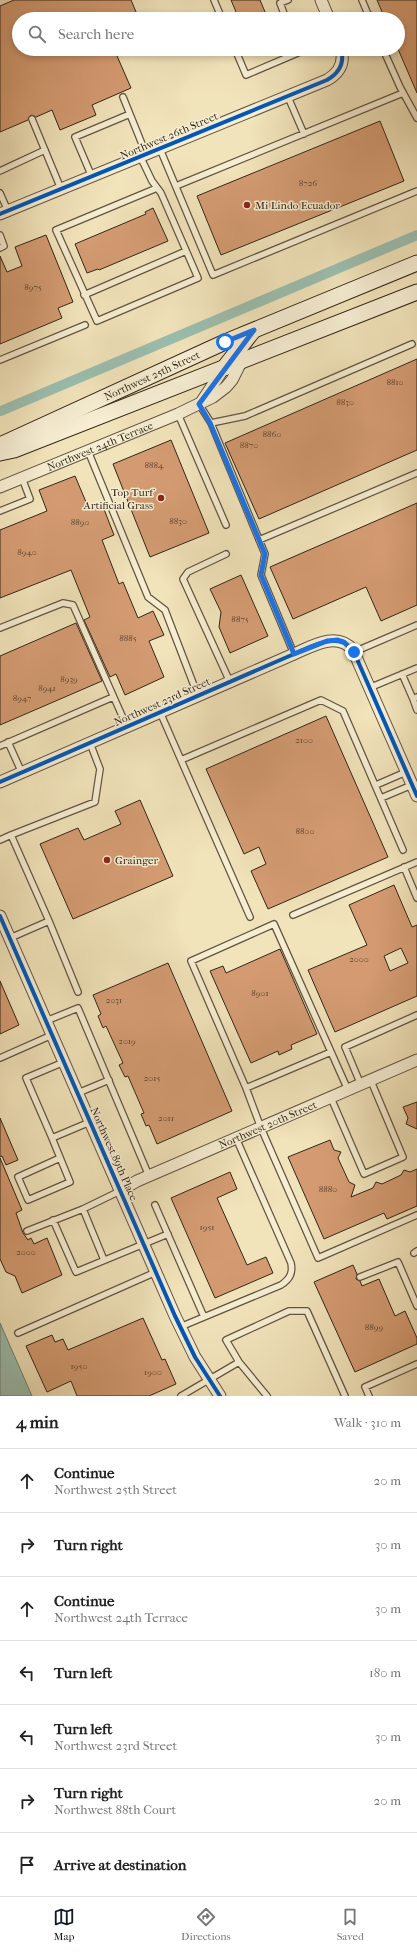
<!DOCTYPE html>
<html lang="en">
<head>
<meta charset="utf-8">
<style>
	:root { --surface:#fff; --page:#f6f6f6; --text:#222; --muted:#767676; --line:#e0e0e0; --accent:#111827 }
	body { margin:0; font-family:"IM FELL French Canon",serif; background:var(--page); color:var(--text) }
	.stop { position:absolute; width:12px; height:12px; margin:-9px; border:3px solid #1a73e8; border-radius:50%; background:#fff }
	.stop.end { background:#1a73e8; border-color:#fff; box-shadow:0 1px 4px #0008 }
	.list { margin:0; padding:0; list-style:none }
	h2 { display:flex; justify-content:space-between; align-items:center; height:52px; margin:0; padding:0 16px; font-size:17px }
	h2 small { font-size:13px; font-weight:400; color:var(--muted) }
	.list li { display:grid; grid-template-columns:26px 1fr auto; gap:12px; align-items:center; box-sizing:border-box; height:64px; padding:0 16px; border-top:1px solid var(--line) }
	.list b { display:block; font-size:15px; white-space:nowrap }
	.list p { margin:0; font-size:13px; white-space:nowrap; color:var(--muted) }
	.list em { font-size:13px; font-style:normal; color:var(--muted) }
	.icon { flex:none; width:22px; height:22px; fill:none; stroke:currentColor; stroke-width:2; stroke-linecap:round; stroke-linejoin:round }
	.map { position:relative; flex:none; width:417px; height:1396px; overflow:hidden }
	.search { position:absolute; background:var(--surface); box-shadow:0 2px 6px #0003; left:12px; right:12px; top:12px; height:44px; display:flex; align-items:center; gap:10px; box-sizing:border-box; padding:0 14px; border-radius:22px; color:var(--muted); font-size:15px }
	.sheet { height:500px; background:var(--surface) }
	nav { display:flex; justify-content:space-around; align-items:center; box-sizing:border-box; height:56px; border-top:1px solid var(--line); background:var(--surface); font-size:11px; color:var(--muted) }
	nav a { display:grid; justify-items:center; gap:2px }
	nav .on { color:var(--accent) }
	.map>svg:first-child { display:block }
	.water { fill:#9bbeaf; stroke:#718172 }
	.lines { fill:none; stroke-linecap:round; stroke-linejoin:round }
	.canal { stroke:#9bbeaf; stroke-width:10 }
	.building { fill:#d49b72; stroke:#322617; fill-rule:evenodd }
	.lane-casing { stroke:#625540; stroke-width:8 }
	.street-casing { stroke:#625540; stroke-width:13 }
	.secondary-casing { stroke:#322617; stroke-width:17 }
	.lane { stroke:#f6edd2; stroke-width:5.5 }
	.street { stroke:#f6edd2; stroke-width:11 }
	.secondary { stroke:#f6edd2; stroke-width:15 }
	.cycleway-casing { stroke:#f6edd2; stroke-width:6 }
	.cycleway { stroke:#0057b8; stroke-width:4 }
	.route { stroke:#1a73e8; stroke-width:5 }
	.poi-dot { fill:#8f2418; stroke:#f6edd2; stroke-width:1.5 }
	.labels { text-anchor:middle; dominant-baseline:central; stroke-width:3; stroke-linejoin:round; paint-order:stroke }
	.number-label { font-size:9px; fill:#5a432e }
	.street-label { font-size:11px; fill:#322617; stroke:#f6edd2 }
	.poi-label { font-size:11px; fill:#322617; stroke:#f6edd2; text-anchor:start }
</style>
</head>
<body>
<div class="map">
<svg width="417" height="1396" viewBox="0 0 417 1396">
	<rect width="100%" height="100%" fill="#f1e3ba"/>
	<filter id="stains"><feTurbulence type="fractalNoise" baseFrequency=".005" numOctaves="4"/><feColorMatrix values="0 0 0 0 .2 0 0 0 0 .09 0 0 0 0 .02 0 0 0 .5 -.17"/></filter>
	<radialGradient id="worn" r=".72"><stop offset=".6" stop-color="#630" stop-opacity="0"/><stop offset="1" stop-color="#630" stop-opacity=".3"/></radialGradient>
	<path class="water" d="M0 1323 32 1396H0Z"/>
	<g class="lines">
		<path class="canal" d="M1 411 417 235"/>
	</g>
	<path class="building" d="M14 0H131L139 19H19V49H114L131 88 92 105 96 115 60 130 52 110 36 117 31 115 28 120 0 132V6Z
		M231 0H260L268 19H239Z
		M377 0H417V93L398 49V19H385Z
		M380 121 404 181 221 255 197 196Z
		M153 208 168 241 99 270 98 269 87 273 75 244 146 214 145 212Z
		M46 235 73 302 58 308 62 318 0 344V256L7 272 22 266 15 247Z
		M417 359V450L259 519 225 443Z
		M171 440 209 533 150 557 113 464Z
		M75 476 89 509 102 504 114 535 102 540 119 584 123 582 138 618 153 611 164 635 149 641 164 677 125 695 116 674 110 677 84 620 90 617 71 570 0 598V530L47 511 39 490Z
		M417 503V605L381 621 366 587 293 619 270 567Z
		M241 575 268 636 230 653 219 627 221 612 210 589Z
		M76 623 102 681 0 725V656Z
		M326 716 388 857 268 909 251 871 266 864 259 847 244 854 206 769Z
		M140 800 173 876 73 919 40 844 78 828 84 840 121 824 115 811Z
		M394 885 412 927 417 925V996L335 1032 308 970 367 945 349 905ZM401 948 408 963 390 971 384 956Z
		M280 949 317 1034 291 1045 292 1049 279 1055 278 1051 251 1063 210 971 223 966 226 973Z
		M168 963 232 1111 157 1144 149 1125 146 1126 141 1114 144 1113 128 1076 125 1077 119 1065 123 1063 106 1026 103 1028 98 1016 101 1014 93 995Z
		M0 981 19 1025 0 1034Z
		M417 1102V1129L406 1124 408 1118 403 1107Z
		M0 1118 18 1160 6 1165 2 1156 0 1157Z
		M330 1140 334 1150 341 1152 338 1158 349 1182 355 1185 351 1197 373 1188 376 1182 382 1184 401 1175 404 1170 410 1172 417 1169V1206L387 1219 384 1213 324 1239 288 1157Z
		M0 1158 22 1210 16 1213 23 1233 28 1240 31 1238 34 1244 47 1238 62 1275 22 1293 15 1276 6 1272 0 1259Z
		M230 1172 237 1189 217 1198 247 1265 266 1257 273 1273 215 1298 171 1198Z
		M353 1265 357 1274 356 1279 360 1281 362 1286 379 1279 395 1316 405 1311 417 1338V1344L355 1372 314 1282Z
		M143 1318 162 1360 165 1359 176 1384 149 1396H77L71 1381 47 1392 26 1346 52 1335 55 1342 63 1339 68 1350Z"/>
	<g class="lines">
		<defs>
			<path id="lane" d="M214 0 222 19
				M362 0 370 19
				M286 19 280 3 288 0
				M359 19 369 15
				M235 49 246 75 300 52 299 49
				M383 49 400 87 417 118
				M123 97 146 154
				M288 97 304 134
				M32 119 61 189
				M160 149 213 275 417 191
				M141 158 152 181 161 193 198 278 97 321 56 230 157 188
				M0 171 45 150
				M92 177 75 137 130 114
				M176 186 403 93
				M0 193 8 211
				M0 235 4 246 0 248
				M84 295 186 251
				M0 360 85 325
				M199 404 211 423 265 554 261 575 294 654
				M178 414 226 525
				M211 423 245 416 412 344
				M88 451 148 597 165 610 198 696
				M0 511 30 499 22 478
				M259 540 417 473
				M226 554 188 572 183 579 230 682
				M0 628 63 603 73 605 127 727
				M354 652 417 625
				M402 674 413 699
				M369 688 417 668
				M417 697 413 699 417 710
				M160 712 181 760
				M8 742 22 773
				M0 746 113 697
				M376 785 406 772
				M381 798 412 785
				M0 840 11 835
				M404 867 417 898
				M293 915 417 862
				M250 917 181 760 321 700 343 711 403 850
				M49 921 11 835 95 802 100 769 90 743
				M10 938 49 921 78 992
				M46 1021 78 1008 149 1176
				M331 1052 246 1088 191 961 274 924 348 1090
				M0 1058 52 1035
				M361 1085 345 1047 417 1015
				M246 1088 261 1128 318 1258 417 1215
				M78 1093 109 1080
				M331 1098 364 1174 403 1157 371 1081
				M52 1138 26 1078 64 1062
				M60 1158 18 1177 28 1200 70 1182 52 1138 90 1122
				M155 1205 204 1317
				M83 1209 104 1260
				M53 1220 76 1272 168 1234
				M27 1231 83 1209 120 1191
				M414 1253 417 1251
				M360 1277 398 1262 417 1306
				M180 1327 281 1285C290 1279 293 1273 291 1263L236 1138
				M18 1333 156 1272
				M181 1396 239 1362
				M267 1396 239 1362 226 1340 289 1311H307L345 1396
				M369 1396 365 1387 417 1364"/>
			<g id="street">
				<path d="M321 0 329 19"/>
				<path d="M0 214 327 80C339 73 345 63 341 49"/>
				<path d="M202 401 224 368"/>
				<path id="s1" d="M0 487 178 414 213 397 226 387 232 380 241 362"/>
				<path d="M0 782 294 654C312 646 337 631 353 650L417 796"/>
				<path d="M0 916 175 1316 195 1357 220 1396"/>
				<path id="s2" d="M120 1191 137 1181 417 1060"/>
			</g>
			<g id="secondary">
				<path d="M224 368 253 331"/>
				<path id="s3" d="M0 445 225 342 417 263"/>
				<path d="M0 453 14 450 417 292"/>
			</g>
		</defs>
		<use href="#lane" class="lane-casing"/>
		<use href="#street" class="street-casing"/>
		<use href="#secondary" class="secondary-casing"/>
		<use href="#lane" class="lane"/>
		<use href="#street" class="street"/>
		<use href="#secondary" class="secondary"/>
		<defs>
			<path id="cycleway" d="M0 214 327 80C339 73 345 63 341 49
				M0 782 294 654C312 646 337 631 353 650L417 796
				M0 916 175 1316 195 1357 220 1396"/>
		</defs>
		<use href="#cycleway" class="cycleway-casing"/>
		<use href="#cycleway" class="cycleway"/>
	</g>
	<g class="lines">
		<path class="route" d="M225 342 254 330 199 404 210 423 265 554 261 575 294 654 327 641 338 640 344 642 354 652"/>
	</g>
	<g class="poi-dot">
		<circle cx="247" cy="205" r="4"/>
		<circle cx="161" cy="498" r="4"/>
		<circle cx="107" cy="860" r="4"/>
	</g>
	<g class="labels">
		<g class="number-label">
			<text x="308" y="183">8726</text>
			<text x="33" y="287">8975</text>
			<text x="395" y="382">8810</text>
			<text x="345" y="402">8830</text>
			<text x="272" y="434">8860</text>
			<text x="249" y="445">8870</text>
			<text x="154" y="465">8884</text>
			<text x="178" y="521">8830</text>
			<text x="80" y="522">8890</text>
			<text x="27" y="552">8940</text>
			<text x="240" y="619">8875</text>
			<text x="128" y="638">8885</text>
			<text x="69" y="679">8939</text>
			<text x="47" y="688">8941</text>
			<text x="22" y="698">8947</text>
			<text x="304" y="740">2100</text>
			<text x="305" y="831">8800</text>
			<text x="359" y="959">2000</text>
			<text x="260" y="993">8901</text>
			<text x="114" y="1000">2031</text>
			<text x="127" y="1041">2019</text>
			<text x="152" y="1078">2015</text>
			<text x="166" y="1118">2011</text>
			<text x="328" y="1189">8880</text>
			<text x="207" y="1227">1951</text>
			<text x="26" y="1252">2000</text>
			<text x="374" y="1327">8899</text>
			<text x="79" y="1366">1950</text>
			<text x="153" y="1372">1900</text>
		</g>
		<g class="street-label">
			<text transform="translate(169 136) rotate(-23)">Northwest 26th Street</text>
			<text stroke="none"><textPath href="#s3" startOffset="167">Northwest 25th Street</textPath></text>
			<text stroke="none"><textPath href="#s1" startOffset="108">Northwest 24th Terrace</textPath></text>
			<text transform="translate(162 702) rotate(-24)">Northwest 23rd Street</text>
			<text stroke="none"><textPath href="#s2" startOffset="162">Northwest 20th Street</textPath></text>
			<text transform="translate(114 1154) rotate(66)">Northwest 89th Place</text>
		</g>
		<g class="poi-label">
			<text x="255" y="205">Mi Lindo Ecuador</text>
			<text x="153" y="492" text-anchor="end">Top Turf<tspan x="153" dy="13">Artificial Grass</tspan></text>
			<text x="115" y="860">Grainger</text>
		</g>
	</g>
	<rect width="100%" height="100%" filter="url(#stains)"/>
	<rect width="100%" height="100%" fill="url(#worn)"/>
</svg>
<div class="stop" style="left:225px;top:342px"></div>
<div class="stop end" style="left:354px;top:652px"></div>
<div class="search"><svg class="icon" aria-label="search" viewBox="0 0 24 24"><circle cx="10" cy="10" r="6"/><path d="M15 15l6 6"/></svg>Search here</div>
</div>
<section class="sheet">
<h2>4 min<small>Walk · 310 m</small></h2>
<ul class="list">
<li><svg class="icon" aria-label="ahead" viewBox="0 0 24 24"><path d="M12 20V5M6 11l6-6 6 6"/></svg><div><b>Continue</b><p>Northwest 25th Street</p></div><em>20 m</em></li>
<li><svg class="icon" aria-label="right" viewBox="0 0 24 24"><path d="M7 20v-9h11M14 6l5 5-5 5"/></svg><div><b>Turn right</b></div><em>30 m</em></li>
<li><svg class="icon" aria-label="ahead" viewBox="0 0 24 24"><path d="M12 20V5M6 11l6-6 6 6"/></svg><div><b>Continue</b><p>Northwest 24th Terrace</p></div><em>30 m</em></li>
<li><svg class="icon" aria-label="left" viewBox="0 0 24 24"><path d="M17 20v-9H6M10 6l-5 5 5 5"/></svg><div><b>Turn left</b></div><em>180 m</em></li>
<li><svg class="icon" aria-label="left" viewBox="0 0 24 24"><path d="M17 20v-9H6M10 6l-5 5 5 5"/></svg><div><b>Turn left</b><p>Northwest 23rd Street</p></div><em>30 m</em></li>
<li><svg class="icon" aria-label="right" viewBox="0 0 24 24"><path d="M7 20v-9h11M14 6l5 5-5 5"/></svg><div><b>Turn right</b><p>Northwest 88th Court</p></div><em>20 m</em></li>
<li><svg class="icon" aria-label="arrive" viewBox="0 0 24 24"><path d="M6 21V4h12l-3 4 3 4H6"/></svg><div><b>Arrive at destination</b></div></li>
</ul>
</section>
<nav>
<a class="on"><svg class="icon" aria-label="map" viewBox="0 0 24 24"><path d="M3 6l6-2 6 2 6-2v14l-6 2-6-2-6 2zM9 4v14M15 6v14"/></svg>Map</a>
<a><svg class="icon" aria-label="directions" viewBox="0 0 24 24"><path d="M12 3l9 9-9 9-9-9zM9 14v-3h6M13 9l2 2-2 2"/></svg>Directions</a>
<a><svg class="icon" aria-label="saved" viewBox="0 0 24 24"><path d="M7 4h10v16l-5-4-5 4z"/></svg>Saved</a>
</nav>
</body>
</html>
